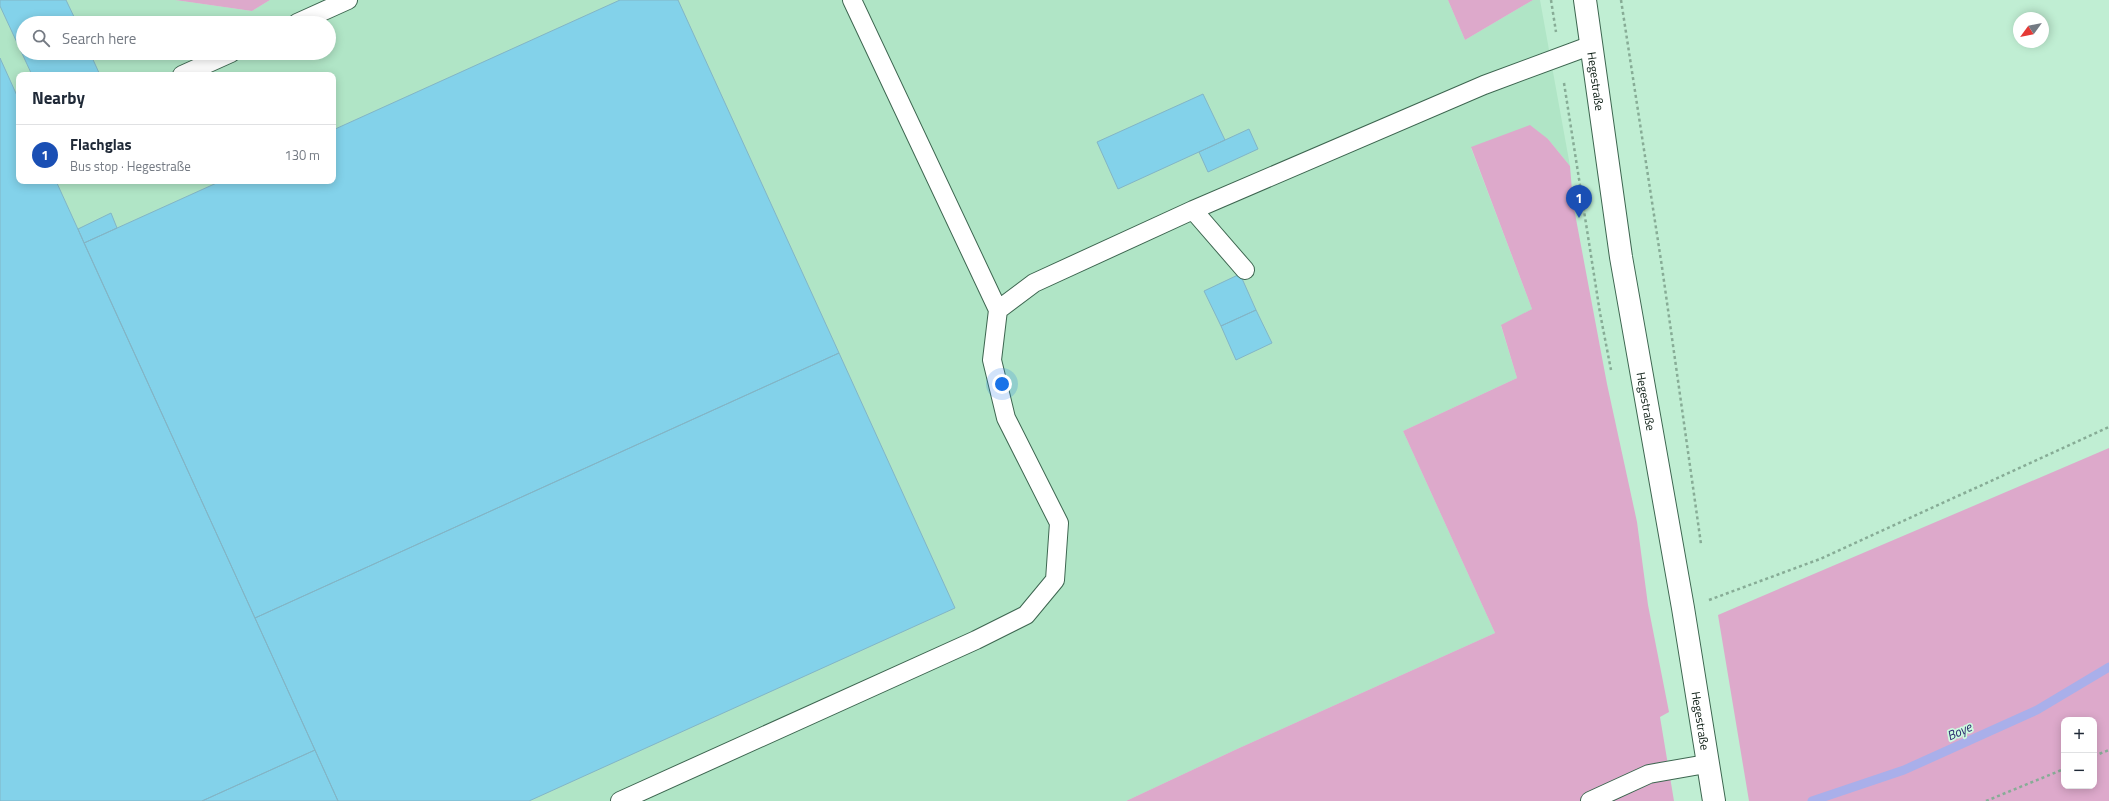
<!DOCTYPE html>
<html lang="en">
<head>
<meta charset="utf-8">
<style>
	:root { --surface:#fff; --page:#f2f2f3; --text:#1f2937; --muted:#747a83; --line:#e0e1e3; --accent:#111827 }
	body { margin:0; font-family:"Titillium Web",sans-serif; background:var(--page); color:var(--text) }
	.controls { position:absolute; right:12px; bottom:12px; display:grid; overflow:hidden; border-radius:8px; box-shadow:0 2px 10px #0003 }
	.controls button { width:36px; height:36px; display:grid; place-items:center; padding:0; border:0; border-bottom:1px solid var(--line); background:var(--surface); color:var(--text); font:20px sans-serif }
	.compass { position:absolute; left:2013px; top:12px; width:36px; height:36px; border-radius:50%; background:var(--surface); box-shadow:0 2px 10px #0003; rotate:237deg }
	.you { position:absolute; left:1002px; top:384px; width:14px; height:14px; margin:-10px; border:3px solid #fff; border-radius:50%; background:#1a73e8; box-shadow:0 0 0 6px #1a73e833 }
	.badge { display:grid; place-items:center; width:26px; height:26px; border-radius:50%; background:var(--accent); color:#fff; font-size:13px; font-weight:700 }
	.pin { position:absolute; translate:-50% -33px; filter:drop-shadow(0 1px 2px #0008) }
	.pin::after { content:''; position:absolute; top:21px; width:14px; height:12px; background:inherit; clip-path:polygon(0 0,100% 0,50% 100%) }
	.list { margin:0; padding:0; list-style:none }
	h2 { display:flex; justify-content:space-between; align-items:center; height:52px; margin:0; padding:0 16px; font-size:17px }
	h2 small { font-size:13px; font-weight:400; color:var(--muted) }
	.list li { display:grid; grid-template-columns:26px 1fr auto; gap:12px; align-items:center; box-sizing:border-box; height:60px; padding:0 16px; border-top:1px solid var(--line) }
	.list b { display:block; font-size:15px; white-space:nowrap }
	.list p { margin:0; font-size:13px; white-space:nowrap; color:var(--muted) }
	.list em { font-size:13px; font-style:normal; color:var(--muted) }
	.icon { flex:none; width:22px; height:22px; fill:none; stroke:currentColor; stroke-width:2; stroke-linecap:round; stroke-linejoin:round }
	.map { position:relative; flex:none; width:2109px; height:801px; overflow:hidden }
	.search { position:absolute; background:var(--surface); box-shadow:0 2px 10px #0003; left:16px; top:16px; width:320px; height:44px; display:flex; align-items:center; gap:10px; box-sizing:border-box; padding:0 14px; border-radius:22px; color:var(--muted); font-size:15px }
	.panel { position:absolute; background:var(--surface); box-shadow:0 2px 10px #0003; left:16px; top:72px; width:320px; height:112px; border-radius:8px }
	.map>svg:first-child { display:block }
	.built { fill:#b0e5c6; fill-rule:evenodd }
	.green { fill:#dda9cb; fill-rule:evenodd }
	.lines { fill:none; stroke-linecap:round; stroke-linejoin:round }
	.stream { stroke:#a9afea; stroke-width:9 }
	.building { fill:#83d2ea; stroke:#82b5c6 }
	.service-casing { stroke:#3d6650; stroke-width:20 }
	.tertiary-casing { stroke:#3d6650; stroke-width:24 }
	.path { stroke:#87ac96; stroke-width:2.5; stroke-dasharray:3 3; stroke-linecap:butt }
	.service { stroke:#fff; stroke-width:18 }
	.tertiary { stroke:#fff; stroke-width:22 }
	.labels { text-anchor:middle; dominant-baseline:central; stroke-width:3.5; stroke-linejoin:round; paint-order:stroke }
	.street-label { font-size:12px; fill:#0a1b12; stroke:#cdfbe0 }
	.water-label { font-size:13px; font-style:italic; fill:#2c2a6e; stroke:#cdfbe0 }
</style>
</head>
<body>
<div class="map">
<svg width="2109" height="801" viewBox="0 0 2109 801">
	<rect width="100%" height="100%" fill="#c0eed3"/>
	<path class="built" d="M0 0H175L252 11 270 0H1448L1465 40 1533 0H1540L1570 166 1548 139 1471 148 1532 309 1501 326 1517 378 1403 431 1495 633 1237 749 1126 801H0ZM23 23H329V53H23ZM19 75H333V181H19Z"/>
	<path class="green" d="M175 0H270L252 11Z
		M1448 0H1533L1465 40Z
		M1530 125 1548 139 1570 166 1573 203 1607 384 1637 522 1648 605 1669 712 1660 717 1674 801H1126L1237 749 1495 633 1403 431 1517 378 1501 325 1532 309 1471 147Z
		M2109 448V801H1749L1718 615ZM2064 720H2094V786H2064Z"/>
	<g class="lines">
		<path class="stream" d="M1812 801 1904 770 2037 710 2109 667"/>
	</g>
	<path class="building" d="M0 0H66L77 23H23V53H90L100 75H32L0 6Z
		M620 0H678L839 353 255 618 84 243 221 181H333V130Z
		M0 58 19 100V181H56L315 750 202 801H0Z
		M1203 94 1225 140 1118 189 1097 142Z
		M1249 129 1258 149 1208 172 1199 152Z
		M111 213 117 228 84 243 78 229Z
		M1240 274 1256 310 1221 326 1204 291Z
		M1256 310 1272 343 1236 360 1221 326Z
		M839 353 955 608 529 801H338L255 618Z
		M315 750 338 801H202Z"/>
	<g class="lines">
		<defs>
			<path id="service" d="M852 0 998 310
				M297 23 348 0
				M182 75 231 53
				M1193 210 1245 270
				M620 801 976 640 1026 615 1055 580 1059 523 1006 418 992 360 998 310 1034 283 1193 210 1484 85 1592 45
				M1590 801 1649 774 1706 764"/>
			<g id="tertiary">
				<path id="s1" d="M1585 0 1621 257 1683 608 1714 801"/>
			</g>
		</defs>
		<use href="#service" class="service-casing"/>
		<use href="#tertiary" class="tertiary-casing"/>
		<path class="path" d="M1551 0 1556 32
			M1621 0 1662 267 1701 544
			M1564 83 1600 313 1611 370
			M1709 600 1820 559 2109 427
			M2094 756 2109 750
			M1986 801 2064 769"/>
		<use href="#service" class="service"/>
		<use href="#tertiary" class="tertiary"/>
	</g>
	<g class="labels">
		<g class="street-label">
			<text stroke="none"><textPath href="#s1" startOffset="82">Hegestraße</textPath></text>
			<text stroke="none"><textPath href="#s1" startOffset="406">Hegestraße</textPath></text>
			<text stroke="none"><textPath href="#s1" startOffset="730">Hegestraße</textPath></text>
		</g>
		<g class="water-label">
			<text transform="translate(1959 731) rotate(-24)">Boye</text>
		</g>
	</g>
</svg>
<div class="controls">
<button>+</button>
<button>−</button>
</div>
<svg class="compass" viewBox="-18 -18 36 36"><path d="M0-13l5 13h-10z" fill="#e53935"/><path d="M0 13l5-13h-10z" fill="#747a83"/></svg>
<div class="you"></div>
<div class="pin badge" style="left:1579px;top:218px;background:#1a4fb4">1</div>
<div class="search"><svg class="icon" aria-label="search" viewBox="0 0 24 24"><circle cx="10" cy="10" r="6"/><path d="M15 15l6 6"/></svg>Search here</div>
<section class="panel">
<h2>Nearby<small></small></h2>
<ul class="list">
<li><span class="badge" style="background:#1a4fb4">1</span><div><b>Flachglas</b><p>Bus stop · Hegestraße</p></div><em>130 m</em></li>
</ul>
</section>
</div>
</body>
</html>
